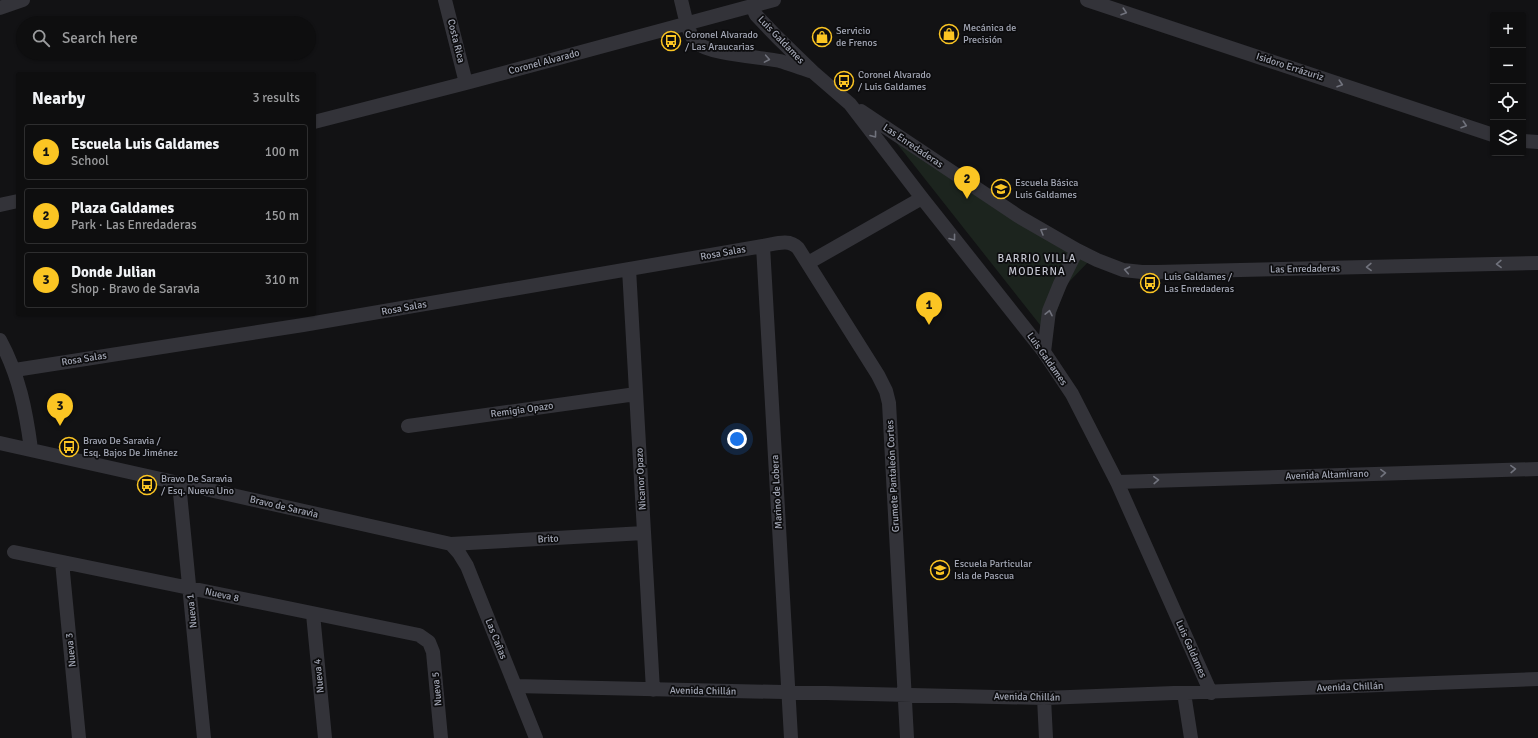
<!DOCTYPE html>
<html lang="en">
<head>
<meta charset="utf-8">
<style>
	:root { --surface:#0e0e0f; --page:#171718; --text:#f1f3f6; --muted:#9b9c9e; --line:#2e2e2f; --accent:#fbc523 }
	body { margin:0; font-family:Signika,sans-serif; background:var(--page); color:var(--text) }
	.controls { position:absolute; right:12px; top:12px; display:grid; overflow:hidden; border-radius:4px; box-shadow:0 1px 3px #0004 }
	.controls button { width:36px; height:36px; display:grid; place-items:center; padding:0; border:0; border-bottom:1px solid var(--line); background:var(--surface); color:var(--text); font:20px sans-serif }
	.you { position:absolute; left:737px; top:439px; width:14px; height:14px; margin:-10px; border:3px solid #fff; border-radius:50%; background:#1a73e8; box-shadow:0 0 0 6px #1a73e833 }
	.badge { display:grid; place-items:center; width:26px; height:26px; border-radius:50%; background:var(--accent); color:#111; font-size:13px; font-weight:700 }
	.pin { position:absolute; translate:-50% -33px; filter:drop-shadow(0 1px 2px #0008) }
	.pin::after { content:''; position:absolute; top:21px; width:14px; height:12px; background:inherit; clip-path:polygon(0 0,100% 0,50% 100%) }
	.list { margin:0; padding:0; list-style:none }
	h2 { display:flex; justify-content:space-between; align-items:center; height:52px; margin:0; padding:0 16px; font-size:17px }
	h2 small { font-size:13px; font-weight:400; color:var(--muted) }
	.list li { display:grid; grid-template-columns:26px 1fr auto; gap:12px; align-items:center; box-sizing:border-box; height:56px; margin:0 8px 8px; padding:0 8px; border:1px solid var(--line); border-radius:4px }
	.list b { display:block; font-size:15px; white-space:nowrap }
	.list p { margin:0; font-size:13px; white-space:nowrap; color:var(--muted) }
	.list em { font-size:13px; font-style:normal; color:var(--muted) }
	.icon { flex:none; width:22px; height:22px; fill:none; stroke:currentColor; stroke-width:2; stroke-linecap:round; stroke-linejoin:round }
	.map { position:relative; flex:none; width:1538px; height:738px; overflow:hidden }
	.search { position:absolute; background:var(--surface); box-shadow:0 1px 3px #0004; left:16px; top:16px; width:300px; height:44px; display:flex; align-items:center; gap:10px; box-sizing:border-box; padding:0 14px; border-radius:22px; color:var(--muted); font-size:15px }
	.panel { position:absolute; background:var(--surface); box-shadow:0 1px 3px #0004; left:16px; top:72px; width:300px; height:244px; border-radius:4px }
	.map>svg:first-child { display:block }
	.green { fill:#1c241e }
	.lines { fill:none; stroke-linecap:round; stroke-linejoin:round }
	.minor { stroke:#333339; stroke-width:14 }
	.oneway { stroke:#71737d }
	.labels { text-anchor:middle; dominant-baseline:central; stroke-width:3.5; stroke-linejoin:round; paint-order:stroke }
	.poi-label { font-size:10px; fill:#a3a7b5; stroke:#0d0d0f; text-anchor:start }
	.street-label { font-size:10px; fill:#a3a7b5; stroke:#0d0d0f }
	.neighbourhood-label { font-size:11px; letter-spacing:1px; fill:#c4c6d1; stroke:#0d0d0f }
</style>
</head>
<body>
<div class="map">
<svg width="1538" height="738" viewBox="0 0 1538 738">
	<rect width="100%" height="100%" fill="#121214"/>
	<path class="green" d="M895 141 1093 257 1066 285 1048 335Z"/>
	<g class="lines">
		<path class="minor" d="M445 0 466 83
			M681 0C684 11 688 36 697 43 709 54 761 57 780 61 790 64 800 68 810 71
			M1087 0 1493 135
			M752 6 756 15 777 37 813 72 850 104 922 198 1044 352 1072 394 1117 482 1211 693
			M0 8 23 0
			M861 111 1018 216 1077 250 1097 260 1123 270 1142 272H1156L1538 263
			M314 122 466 83 774 0
			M1523 141 1538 142
			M0 205 18 201
			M763 246 791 738
			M808 263 922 198
			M629 269 653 690
			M0 340C19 375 26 411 31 449
			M1044 352 1049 311 1060 284 1077 250
			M15 370 303 325 763 246C775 244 789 238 798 248L878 375 886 391 889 403 907 738
			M408 426 636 394
			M0 443 451 544 644 533
			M1117 482 1538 469
			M179 483 204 738
			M451 544 459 553 467 566 536 738
			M14 552 419 635 429 642 433 652 441 738
			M62 562 79 738
			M313 614 325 738
			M515 686 1044 698 1538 679
			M1184 693 1191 738
			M1044 698 1046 738"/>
	</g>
	<defs><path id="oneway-chevron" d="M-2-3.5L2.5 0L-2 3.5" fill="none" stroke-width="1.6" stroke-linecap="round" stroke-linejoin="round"/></defs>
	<g class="oneway">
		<use href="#oneway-chevron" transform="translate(1124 12) rotate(18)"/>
		<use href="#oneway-chevron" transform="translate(767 59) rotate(10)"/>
		<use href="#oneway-chevron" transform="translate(1340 84) rotate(18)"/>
		<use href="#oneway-chevron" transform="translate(1464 125) rotate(18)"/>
		<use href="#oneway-chevron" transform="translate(874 135) rotate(53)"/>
		<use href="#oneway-chevron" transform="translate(1043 231) rotate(-150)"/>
		<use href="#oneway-chevron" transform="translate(953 238) rotate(52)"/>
		<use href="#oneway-chevron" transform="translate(1499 264) rotate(179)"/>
		<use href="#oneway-chevron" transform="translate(1369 267) rotate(179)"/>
		<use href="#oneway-chevron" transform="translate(1127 270) rotate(-169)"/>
		<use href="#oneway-chevron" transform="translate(1049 313) rotate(-78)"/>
		<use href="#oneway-chevron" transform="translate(1513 469) rotate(-2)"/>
		<use href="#oneway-chevron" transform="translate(1383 473) rotate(-2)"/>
		<use href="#oneway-chevron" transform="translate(1156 480) rotate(-2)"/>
	</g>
	<defs>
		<symbol id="shop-ring" viewBox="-11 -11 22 22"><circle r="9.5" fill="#0d0d0f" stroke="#fbc523" stroke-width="1.5"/><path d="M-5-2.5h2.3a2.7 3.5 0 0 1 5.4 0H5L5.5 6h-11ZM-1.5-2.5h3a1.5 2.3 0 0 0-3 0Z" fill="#fbc523"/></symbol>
		<symbol id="bus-ring" viewBox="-11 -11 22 22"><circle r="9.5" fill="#0d0d0f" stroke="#fbc523" stroke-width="1.5"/><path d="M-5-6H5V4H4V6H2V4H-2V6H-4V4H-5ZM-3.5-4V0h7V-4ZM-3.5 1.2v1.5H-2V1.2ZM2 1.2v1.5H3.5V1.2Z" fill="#fbc523"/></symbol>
		<symbol id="school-ring" viewBox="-11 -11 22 22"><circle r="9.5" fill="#0d0d0f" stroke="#fbc523" stroke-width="1.5"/><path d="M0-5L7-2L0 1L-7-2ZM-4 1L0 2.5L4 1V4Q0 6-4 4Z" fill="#fbc523"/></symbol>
	</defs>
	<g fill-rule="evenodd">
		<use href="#shop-ring" x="938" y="23" width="22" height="22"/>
		<use href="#shop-ring" x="811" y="26" width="22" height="22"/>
		<use href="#bus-ring" x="660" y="30" width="22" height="22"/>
		<use href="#bus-ring" x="833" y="70" width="22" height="22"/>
		<use href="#school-ring" x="990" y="178" width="22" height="22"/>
		<use href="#bus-ring" x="1139" y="272" width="22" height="22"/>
		<use href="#bus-ring" x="58" y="436" width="22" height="22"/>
		<use href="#bus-ring" x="136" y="474" width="22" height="22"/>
		<use href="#school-ring" x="929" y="559" width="22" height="22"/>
	</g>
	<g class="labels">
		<g class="poi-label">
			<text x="963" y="28">Mecánica de<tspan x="963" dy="12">Precisión</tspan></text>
			<text x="836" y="31">Servicio<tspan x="836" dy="12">de Frenos</tspan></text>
			<text x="685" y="35">Coronel Alvarado<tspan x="685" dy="12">/ Las Araucarias</tspan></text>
			<text x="858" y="75">Coronel Alvarado<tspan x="858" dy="12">/ Luis Galdames</tspan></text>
			<text x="1015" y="183">Escuela Básica<tspan x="1015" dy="12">Luis Galdames</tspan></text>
			<text x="1164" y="277">Luis Galdames /<tspan x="1164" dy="12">Las Enredaderas</tspan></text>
			<text x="83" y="441">Bravo De Saravia /<tspan x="83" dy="12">Esq. Bajos De Jiménez</tspan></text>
			<text x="161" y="479">Bravo De Saravia<tspan x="161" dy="12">/ Esq. Nueva Uno</tspan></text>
			<text x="954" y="564">Escuela Particular<tspan x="954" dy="12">Isla de Pascua</tspan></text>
		</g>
		<g class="street-label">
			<text transform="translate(781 40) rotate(46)">Luis Galdames</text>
			<text transform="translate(456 41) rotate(76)">Costa Rica</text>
			<text transform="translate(544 62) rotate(-15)">Coronel Alvarado</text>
			<text transform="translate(1290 67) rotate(18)">Isidoro Errázuriz</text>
			<text transform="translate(913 146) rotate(34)">Las Enredaderas</text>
			<text transform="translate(723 253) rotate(-10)">Rosa Salas</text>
			<text transform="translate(1305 269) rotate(-1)">Las Enredaderas</text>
			<text transform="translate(404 308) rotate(-10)">Rosa Salas</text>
			<text transform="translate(84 359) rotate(-9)">Rosa Salas</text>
			<text transform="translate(1047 359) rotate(55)">Luis Galdames</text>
			<text transform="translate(522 410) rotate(-8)">Remigia Opazo</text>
			<text transform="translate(1327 475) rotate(-2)">Avenida Altamirano</text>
			<text transform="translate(893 476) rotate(-93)">Grumete Pantaleón Cortes</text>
			<text transform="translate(641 479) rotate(-93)">Nicanor Opazo</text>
			<text transform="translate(777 492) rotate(-93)">Marino de Lobera</text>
			<text transform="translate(284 507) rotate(13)">Bravo de Saravia</text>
			<text transform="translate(548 539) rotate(-3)">Brito</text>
			<text transform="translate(222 595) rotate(12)">Nueva 8</text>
			<text transform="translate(192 611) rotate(-96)">Nueva 1</text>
			<text transform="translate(496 639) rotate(68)">Las Cañas</text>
			<text transform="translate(1191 649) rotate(66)">Luis Galdames</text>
			<text transform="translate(71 650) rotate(-96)">Nueva 3</text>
			<text transform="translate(319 676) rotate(-96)">Nueva 4</text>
			<text transform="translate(1350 687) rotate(-2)">Avenida Chillán</text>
			<text transform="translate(437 689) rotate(-95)">Nueva 5</text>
			<text transform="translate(703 691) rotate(1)">Avenida Chillán</text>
			<text transform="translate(1027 697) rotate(1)">Avenida Chillán</text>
		</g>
		<g class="neighbourhood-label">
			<text x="1037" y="258">BARRIO VILLA<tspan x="1037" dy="13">MODERNA</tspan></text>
		</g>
	</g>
</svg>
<div class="controls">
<button>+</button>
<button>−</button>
<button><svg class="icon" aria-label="locate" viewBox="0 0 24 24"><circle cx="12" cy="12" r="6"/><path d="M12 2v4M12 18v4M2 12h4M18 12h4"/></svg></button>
<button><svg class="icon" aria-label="layers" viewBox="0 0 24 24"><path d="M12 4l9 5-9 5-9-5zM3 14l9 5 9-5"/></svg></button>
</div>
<div class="you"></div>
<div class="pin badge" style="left:929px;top:325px">1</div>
<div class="pin badge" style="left:967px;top:199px">2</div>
<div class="pin badge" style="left:60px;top:426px">3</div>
<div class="search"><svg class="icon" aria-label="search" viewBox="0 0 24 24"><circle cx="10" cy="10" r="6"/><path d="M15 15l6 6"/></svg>Search here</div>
<section class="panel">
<h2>Nearby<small>3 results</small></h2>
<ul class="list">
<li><span class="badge">1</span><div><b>Escuela Luis Galdames</b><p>School</p></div><em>100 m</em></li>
<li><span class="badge">2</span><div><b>Plaza Galdames</b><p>Park · Las Enredaderas</p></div><em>150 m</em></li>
<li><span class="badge">3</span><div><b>Donde Julian</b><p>Shop · Bravo de Saravia</p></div><em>310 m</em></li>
</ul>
</section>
</div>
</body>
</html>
